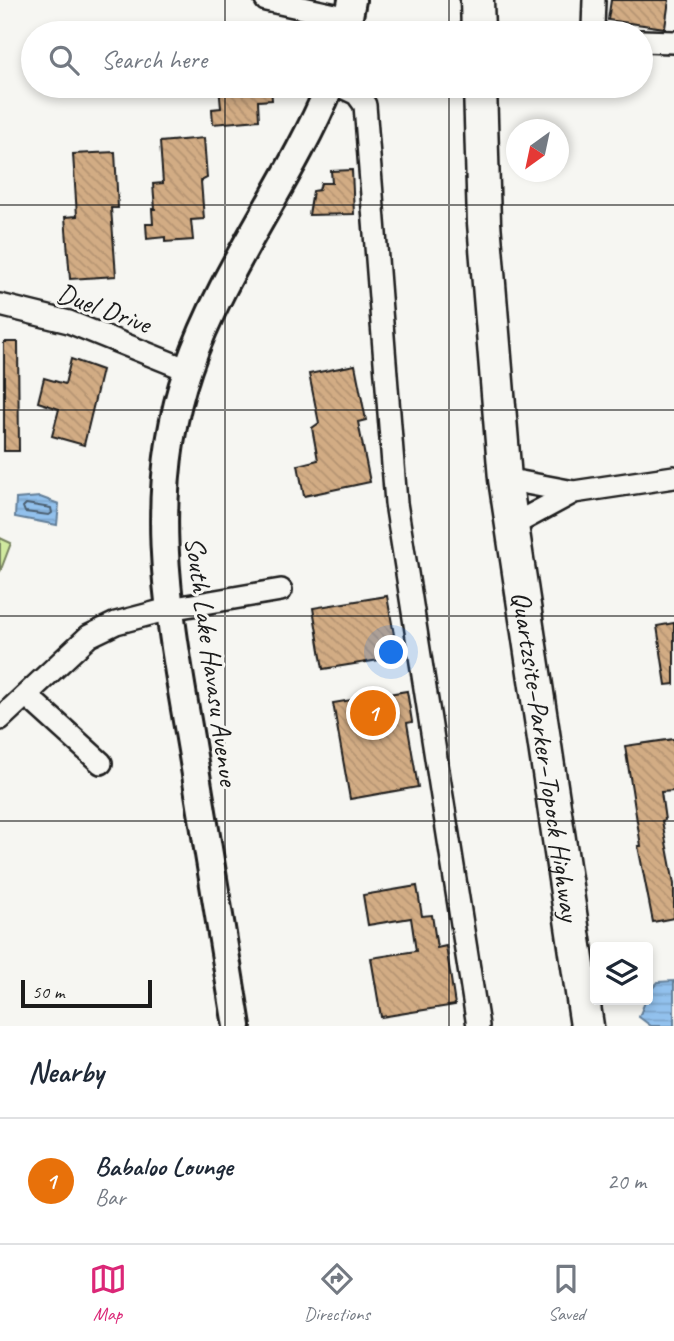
<!DOCTYPE html>
<html lang="en">
<head>
<meta charset="utf-8">
<style>
	:root { --surface:#fff; --page:#f6f6f7; --text:#1f2937; --muted:#747a83; --line:#e0e1e3; --accent:#db2777 }
	body { margin:0; font-family:Caveat,sans-serif; background:var(--page); color:var(--text) }
	.controls { position:absolute; right:21px; bottom:21px; display:grid; overflow:hidden; border-radius:7px; box-shadow:0 4px 10px #0003 }
	.controls button { width:63px; height:63px; display:grid; place-items:center; padding:0; border:0; border-bottom:2px solid var(--line); background:var(--surface); color:var(--text); font:35px sans-serif }
	.compass { position:absolute; left:506px; top:119px; width:63px; height:63px; border-radius:50%; background:var(--surface); box-shadow:0 4px 10px #0003; rotate:213deg }
	.scale { position:absolute; left:21px; bottom:18px; width:131px; box-sizing:border-box; padding-left:7px; border:4px solid #1c1c1c; border-top:0; font-size:19px; line-height:24px; white-space:nowrap; color:#1c1c1c; -webkit-text-stroke:5px #f6f6f2; paint-order:stroke }
	.you { position:absolute; left:392px; top:653px; width:24px; height:24px; margin:-18px; border:5px solid #fff; border-radius:50%; background:#1a73e8; box-shadow:0 0 0 10px #1a73e833 }
	.badge { display:grid; place-items:center; width:46px; height:46px; border-radius:50%; background:var(--accent); color:#fff; font-size:23px; font-weight:700 }
	.pin { position:absolute; translate:-50% -50%; border:4px solid #fff; box-shadow:0 2px 7px #0006 }
	.list { margin:0; padding:0; list-style:none }
	h2 { display:flex; justify-content:space-between; align-items:center; height:91px; margin:0; padding:0 28px; font-size:30px }
	h2 small { font-size:23px; font-weight:400; color:var(--muted) }
	.list li { display:grid; grid-template-columns:46px 1fr auto; gap:21px; align-items:center; box-sizing:border-box; height:126px; padding:0 28px; border-top:2px solid var(--line) }
	.list b { display:block; font-size:26px; white-space:nowrap }
	.list p { margin:0; font-size:23px; white-space:nowrap; color:var(--muted) }
	.list em { font-size:23px; font-style:normal; color:var(--muted) }
	.icon { flex:none; width:38px; height:38px; fill:none; stroke:currentColor; stroke-width:2; stroke-linecap:round; stroke-linejoin:round }
	.map { position:relative; flex:none; width:674px; height:1026px; overflow:hidden }
	.search { position:absolute; background:var(--surface); box-shadow:0 4px 10px #0003; left:21px; right:21px; top:21px; height:77px; display:flex; align-items:center; gap:18px; box-sizing:border-box; padding:0 24px; border-radius:38px; color:var(--muted); font-size:26px }
	.sheet { height:217px; background:var(--surface) }
	nav { display:flex; justify-content:space-around; align-items:center; box-sizing:border-box; height:98px; border-top:2px solid var(--line); background:var(--surface); font-size:19px; color:var(--muted) }
	nav a { display:grid; justify-items:center; gap:4px }
	nav .on { color:var(--accent) }
	.map>svg:first-child { display:block }
	.green { fill:#d0e99f; stroke:#76825e; stroke-width:2 }
	.water { fill:url(#water-rules); stroke:#637f99; stroke-width:2 }
	.lines { fill:none; stroke-linecap:round; stroke-linejoin:round }
	.shore { stroke:#4b5e70; stroke-width:2 }
	.building { fill:url(#building-back-hatch); stroke:#1c1c1c; stroke-width:2 }
	.minor-casing { stroke:#1c1c1c; stroke-width:26 }
	.major-casing { stroke:#1c1c1c; stroke-width:32 }
	.highway-casing { stroke:#1c1c1c; stroke-width:37 }
	.minor { stroke:#f6f6f2; stroke-width:21 }
	.major { stroke:#f6f6f2; stroke-width:26 }
	.highway { stroke:#f6f6f2; stroke-width:32 }
	.grid { fill:none; stroke:#1c1c1c; stroke-width:2; stroke-opacity:0.55 }
	.labels { text-anchor:middle; dominant-baseline:central; stroke-width:6; stroke-linejoin:round; paint-order:stroke }
	.street-label { font-size:28px; fill:#1c1c1c; stroke:#f6f6f2 }
</style>
</head>
<body>
<div class="map">
<svg width="674" height="1026" viewBox="0 0 674 1026">
	<defs>
		<pattern id="water-rules" width="6" height="5" patternUnits="userSpaceOnUse" patternTransform="scale(1.75)"><rect width="6" height="5" fill="#92c1ed"/><path d="M0 2.5h6" fill="none" stroke="#7da5cb"/></pattern>
		<pattern id="building-back-hatch" width="6" height="6" patternUnits="userSpaceOnUse" patternTransform="scale(1.75)"><rect width="6" height="6" fill="#d2ac84"/><path d="M-1 5l2 2M0 0l6 6M5-1l2 2" fill="none" stroke="#b49371"/></pattern>
	</defs>
	<rect width="100%" height="100%" fill="#f6f6f2"/>
	<filter id="ink" filterUnits="userSpaceOnUse"><feTurbulence type="fractalNoise" baseFrequency=".0143" numOctaves="2"/><feDisplacementMap in="SourceGraphic" scale="14" xChannelSelector="R" yChannelSelector="G"/><feConvolveMatrix kernelMatrix="1 2 1 2 8 2 1 2 1" color-interpolation-filters="sRGB"/></filter>
	<g filter="url(#ink)">
		<path class="green" d="M0 538 11 543 0 572Z"/>
		<path class="water" d="M40 497 59 504 57 525 15 517 16 499Z
			M674 981V1026H651L639 1017 649 992 658 982Z"/>
		<g class="lines">
			<path class="shore" d="M26 504 51 508 52 513 49 515 25 512 23 507Z"/>
		</g>
		<path class="building" d="M611 0H669L665 28 608 20Z
			M219 86H271L272 100 258 101 259 120 213 124 212 109 221 108Z
			M204 138 207 178 201 181 204 219 191 220 193 240 165 242V237L147 239 146 224H153L152 209H155L153 184 163 183 160 142Z
			M115 152 118 208H111L116 276 70 279 65 217 77 216 73 154Z
			M352 170 354 214 309 215 313 191 319 190 321 183H332L331 171Z
			M4 342H18L19 451H4Z
			M71 359 102 370 84 445 52 436 59 409 38 402 44 378 65 384Z
			M355 365 366 420 358 422 370 482 304 496 298 465 318 460 312 428 319 423 309 374Z
			M387 596 398 657 323 669 313 608Z
			M674 623V684L666 685 657 626Z
			M407 691 412 722 407 723 418 787 350 799 333 703Z
			M674 739V791L661 792 665 820 662 821 674 884V918L653 922 638 846H641L625 746Z
			M417 886 422 916 432 915 437 948 446 946 455 1005 381 1017 371 958 416 951 411 918 368 925 363 895Z"/>
		<g class="lines">
			<defs>
				<path id="minor" d="M266 0 349 18
					M594 0 593 28 600 33
					M641 41 674 42
					M340 86 357 94 365 105 396 503 478 1026
					M0 305 69 322 188 370
					M505 479 574 492 674 477
					M511 526 574 492
					M26 695 101 763
					M0 719 89 636 116 623 169 609 281 590"/>
				<path id="major" d="M346 33 352 0
					M237 1026C222 934 207 842 192 750 170 619 144 498 188 369 222 269 290 183 330 86"/>
				<g id="highway">
					<path d="M477 0 478 33"/>
					<path id="s1" d="M480 86 484 223 505 479 587 1026"/>
				</g>
			</defs>
			<use href="#minor" class="minor-casing"/>
			<use href="#major" class="major-casing"/>
			<use href="#highway" class="highway-casing"/>
			<use href="#minor" class="minor"/>
			<use href="#major" class="major"/>
			<use href="#highway" class="highway"/>
		</g>
	</g>
	<path class="grid" d="M225 0V33M449 0V33M225 86V1026M449 86V1026M0 205H674M0 410H674M0 616H674M0 821H674"/>
	<g class="labels">
		<g class="street-label">
			<text transform="translate(104 308) rotate(20)">Duel Drive</text>
			<text transform="translate(212 661) rotate(82)">South Lake Havasu Avenue</text>
			<text stroke="none"><textPath href="#s1" startOffset="674">Quartzsite–Parker–Topock Highway</textPath></text>
		</g>
	</g>
</svg>
<div class="controls">
<button><svg class="icon" aria-label="layers" viewBox="0 0 24 24"><path d="M12 4l9 5-9 5-9-5zM3 14l9 5 9-5"/></svg></button>
</div>
<svg class="compass" viewBox="-18 -18 36 36"><path d="M0-13l5 13h-10z" fill="#e53935"/><path d="M0 13l5-13h-10z" fill="#747a83"/></svg>
<div class="scale">50 m</div>
<div class="you"></div>
<div class="pin badge" style="left:373px;top:713px;background:#e8710a">1</div>
<div class="search"><svg class="icon" aria-label="search" viewBox="0 0 24 24"><circle cx="10" cy="10" r="6"/><path d="M15 15l6 6"/></svg>Search here</div>
</div>
<section class="sheet">
<h2>Nearby<small></small></h2>
<ul class="list">
<li><span class="badge" style="background:#e8710a">1</span><div><b>Babaloo Lounge</b><p>Bar</p></div><em>20 m</em></li>
</ul>
</section>
<nav>
<a class="on"><svg class="icon" aria-label="map" viewBox="0 0 24 24"><path d="M3 6l6-2 6 2 6-2v14l-6 2-6-2-6 2zM9 4v14M15 6v14"/></svg>Map</a>
<a><svg class="icon" aria-label="directions" viewBox="0 0 24 24"><path d="M12 3l9 9-9 9-9-9zM9 14v-3h6M13 9l2 2-2 2"/></svg>Directions</a>
<a><svg class="icon" aria-label="saved" viewBox="0 0 24 24"><path d="M7 4h10v16l-5-4-5 4z"/></svg>Saved</a>
</nav>
</body>
</html>
